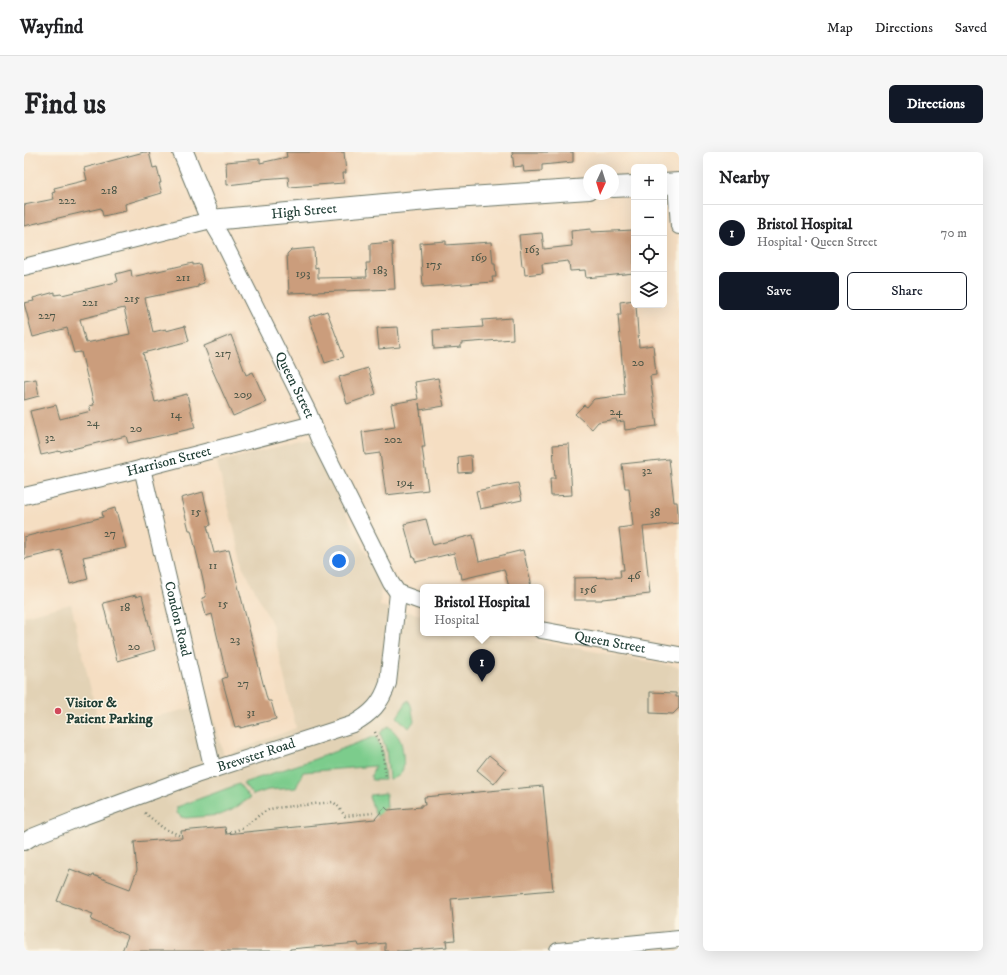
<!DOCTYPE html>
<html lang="en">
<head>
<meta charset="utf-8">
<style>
	:root { --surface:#fff; --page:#f6f6f6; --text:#202124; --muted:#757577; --line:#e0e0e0; --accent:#111827 }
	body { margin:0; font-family:"IM FELL DW Pica",serif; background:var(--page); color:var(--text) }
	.controls { position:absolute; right:12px; top:12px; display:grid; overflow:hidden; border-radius:6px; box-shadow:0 4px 16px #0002 }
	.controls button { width:36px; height:36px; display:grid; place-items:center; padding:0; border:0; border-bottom:1px solid var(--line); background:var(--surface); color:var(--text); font:20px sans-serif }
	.compass { position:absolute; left:559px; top:12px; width:36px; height:36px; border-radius:50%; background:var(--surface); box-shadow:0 4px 16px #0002; rotate:184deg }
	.you { position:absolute; left:315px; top:409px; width:14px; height:14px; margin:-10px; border:3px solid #fff; border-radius:50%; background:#1a73e8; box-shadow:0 0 0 6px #1a73e833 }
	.badge { display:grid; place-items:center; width:26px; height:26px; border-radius:50%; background:var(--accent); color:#fff; font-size:13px; font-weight:700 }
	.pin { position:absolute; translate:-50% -33px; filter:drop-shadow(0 1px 2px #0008) }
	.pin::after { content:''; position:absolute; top:21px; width:14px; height:12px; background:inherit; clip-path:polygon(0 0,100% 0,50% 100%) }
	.popup { position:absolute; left:396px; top:432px; width:124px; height:52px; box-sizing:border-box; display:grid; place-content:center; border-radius:6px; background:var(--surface); filter:drop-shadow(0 1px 3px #0005); font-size:13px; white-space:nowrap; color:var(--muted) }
	.popup b { font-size:15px; color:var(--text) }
	.popup::after { content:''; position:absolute; left:50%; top:100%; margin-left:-8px; border:8px solid transparent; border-top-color:var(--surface) }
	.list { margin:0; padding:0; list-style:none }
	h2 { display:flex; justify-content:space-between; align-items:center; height:52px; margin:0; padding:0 16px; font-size:17px }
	h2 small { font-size:13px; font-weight:400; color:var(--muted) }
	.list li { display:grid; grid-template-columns:26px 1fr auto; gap:12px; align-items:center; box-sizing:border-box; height:56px; padding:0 16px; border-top:1px solid var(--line) }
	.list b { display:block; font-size:15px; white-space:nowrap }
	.list p { margin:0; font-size:13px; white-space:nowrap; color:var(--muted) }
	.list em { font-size:13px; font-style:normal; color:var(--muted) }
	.actions { display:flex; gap:8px; padding:12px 16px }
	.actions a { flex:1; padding:9px 0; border:1px solid var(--accent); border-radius:6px; text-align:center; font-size:14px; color:var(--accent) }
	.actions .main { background:var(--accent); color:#fff }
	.icon { flex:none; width:22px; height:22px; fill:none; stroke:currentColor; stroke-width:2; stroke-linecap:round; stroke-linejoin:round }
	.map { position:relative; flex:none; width:655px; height:799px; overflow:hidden; border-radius:6px }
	header { display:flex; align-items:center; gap:24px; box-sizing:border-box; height:56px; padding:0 20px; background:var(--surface); border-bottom:1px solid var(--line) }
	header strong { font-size:19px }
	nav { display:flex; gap:22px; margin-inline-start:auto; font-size:14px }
	.intro { display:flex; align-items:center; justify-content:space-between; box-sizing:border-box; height:96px; padding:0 24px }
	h1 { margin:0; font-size:28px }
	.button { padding:10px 18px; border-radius:6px; background:var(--accent); color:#fff; font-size:14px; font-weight:700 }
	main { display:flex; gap:24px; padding:0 24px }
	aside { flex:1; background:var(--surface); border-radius:6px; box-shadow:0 4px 16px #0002 }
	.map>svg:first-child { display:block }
	.built { fill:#e2d2b5 }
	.green { fill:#7ccc8c; stroke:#4e8460 }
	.building { fill:#cb9d7b; fill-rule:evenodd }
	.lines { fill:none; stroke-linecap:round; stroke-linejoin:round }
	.minor-casing { stroke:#6a7566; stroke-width:18 }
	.tertiary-casing { stroke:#6a7566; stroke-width:22 }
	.path { stroke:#6a7566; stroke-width:2.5; stroke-dasharray:1 3; stroke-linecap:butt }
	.minor { stroke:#fff; stroke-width:16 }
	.tertiary { stroke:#fff; stroke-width:20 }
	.poi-dot { fill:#d1495b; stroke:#fcf5e5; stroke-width:1.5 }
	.labels { text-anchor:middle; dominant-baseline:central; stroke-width:3; stroke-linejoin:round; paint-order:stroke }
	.number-label { font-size:12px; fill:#4a5546 }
	.street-label { font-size:14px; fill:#1f3d34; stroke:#fcf5e5 }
	.poi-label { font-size:14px; font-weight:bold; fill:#1f3d34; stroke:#fcf5e5; text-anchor:start }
</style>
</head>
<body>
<header>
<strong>Wayfind</strong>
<nav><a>Map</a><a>Directions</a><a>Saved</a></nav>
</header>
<div class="intro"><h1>Find us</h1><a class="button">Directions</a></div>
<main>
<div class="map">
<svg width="655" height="799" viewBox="0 0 655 799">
	<rect width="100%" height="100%" fill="#fcf5e5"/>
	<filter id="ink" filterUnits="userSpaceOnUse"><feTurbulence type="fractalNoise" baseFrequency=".025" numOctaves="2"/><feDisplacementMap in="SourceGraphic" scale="8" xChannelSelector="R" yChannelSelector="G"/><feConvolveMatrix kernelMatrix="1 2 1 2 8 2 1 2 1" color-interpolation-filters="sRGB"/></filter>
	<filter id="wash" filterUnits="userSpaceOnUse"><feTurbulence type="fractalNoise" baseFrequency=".012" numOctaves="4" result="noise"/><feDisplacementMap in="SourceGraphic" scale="16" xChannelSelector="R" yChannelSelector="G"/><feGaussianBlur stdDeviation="0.9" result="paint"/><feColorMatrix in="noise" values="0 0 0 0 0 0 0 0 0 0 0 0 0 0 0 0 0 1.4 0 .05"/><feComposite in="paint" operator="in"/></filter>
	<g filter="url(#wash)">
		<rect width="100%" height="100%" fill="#f5dec2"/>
		<path class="built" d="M286 288 351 420 357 436 356 454 399 463V481H478L513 489 655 515V799H0V464L47 452 76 577 186 552 200 604 272 576 248 472 220 417 193 310Z"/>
		<path class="green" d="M384 548C389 554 388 562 390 569L385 576 373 565Z
			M364 574C368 577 372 581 375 586 378 591 378 596 379 601 380 615 381 625 365 627L362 597 356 581Z
			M352 584 358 598 361 628H348L347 624 351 614 279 620 272 636 244 638 229 643 219 631 288 608Z
			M215 632 226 646 208 658 196 663 162 666 157 665 153 661V655Z
			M362 641 363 657 353 664 351 662 350 658 345 645 346 643Z"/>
		<g id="blocks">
			<path class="building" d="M120 0H125L129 16 133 15 137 31H135L138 41 101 52 102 59 79 64 77 56 0 74V53L30 47 28 41 31 40 30 36 63 28 60 16Z
				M262 0H320L322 21H319L320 31 265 35 264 25 238 27V28L229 29V30L203 33 202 10 236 7V11L263 5Z
				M488 0H549V10L518 13V19L500 20 499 14 490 15Z
				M567 77V80L610 78V121L562 126 561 118 546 119 545 110H544V109L518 112 519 121 501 123 500 114H498L495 83 518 81 520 97 548 94 547 79Z
				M422 89V93L467 90 469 112H471L472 125H468L469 130 399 135 396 91Z
				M368 90 371 137 265 141 263 102 267 98 290 96 291 116 294 115V126L343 125 342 111H346V92Z
				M169 111V113L176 112 180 131 174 133V135L121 146 129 180 142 177V179L161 174 165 189 119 201 131 250 163 242 171 276 104 291 102 284 36 300 35 299 17 303 6 259 32 253 36 267 67 259 65 254 70 253 57 200 50 201 43 176 9 185 0 151 10 149 9 146 31 140V143L37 142 38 143 92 130 94 129 92 122 107 118 108 125ZM100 156 106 182 62 191 56 167Z
				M610 148V153H612L615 195 629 193 632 223 626 224 633 274 601 278 600 269 593 270 592 267 574 270 568 277 551 262 560 253 563 255 570 247 601 243 594 163H597L596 150Z
				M303 159 320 205 301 211 285 165Z
				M488 166 489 187 437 191V195L410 197 409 178 459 175 458 168Z
				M374 175 376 195 355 197 353 176Z
				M207 183 222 223 229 220 242 250 209 264 188 217H189L180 194Z
				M344 216 352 242 323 252 315 225Z
				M414 226 420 254 396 258 395 251 401 295H398L404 338 362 343 356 301 341 303 338 280 371 275 367 252 394 247 391 230Z
				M12 227 15 244 0 248V229Z
				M545 292 548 343 527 344 526 327H531L529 293Z
				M447 303 448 320 435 321 434 305Z
				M645 307 650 350H653L655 371 619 375 626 442 578 447V448H550V426L597 425 596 418H600L595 376 609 374 605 336H601L598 312Z
				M494 331 498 348 456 357 452 339Z
				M179 340 187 373 183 374 190 401 205 398 243 547 244 549H247L252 567 216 576V574L211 575 198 527 203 525 188 462 182 464 178 446 182 445 180 432 167 378H165L157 346Z
				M91 356 92 362H93L102 396 59 405 64 427 46 432 37 398 0 407V385L79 365 78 360Z
				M402 367 409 393 449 383 455 409 499 398 507 431H505L506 435H485L480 417 438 427 437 421H435L430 401 392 410 390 405H389L380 372Z
				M112 443V445L118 443 131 498 93 509 79 451Z
				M626 540 652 541V545H655V556L649 562 626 561Z
				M465 603 482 617 470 632 453 618Z
				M519 634 529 738 427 747 431 788 422 789 423 795 376 799H361V791L335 794 334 791 266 797V799H98L104 784 67 768 69 762 33 749 46 717 68 725 69 723 106 737 113 718 110 690 158 686 157 679 201 675 202 682 351 667 361 655 364 658 397 655V653H401L400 645Z"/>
		</g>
	</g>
	<g filter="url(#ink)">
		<use href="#blocks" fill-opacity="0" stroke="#6a7566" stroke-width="1"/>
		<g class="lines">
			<defs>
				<g id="minor">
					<path d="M652 31 655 74"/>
					<path id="s1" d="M0 115 187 68 197 85 284 260 295 287 367 431 374 441 399 450"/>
					<path id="s2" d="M118 316 189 618"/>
					<path id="s3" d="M0 344 100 321 289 272"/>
					<path id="s4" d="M517 478 655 503"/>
					<path id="s5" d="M0 690 8 685 53 667 172 623 329 572C348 561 357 552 364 531L374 441"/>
					<path d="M534 799 655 787"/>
				</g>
				<g id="tertiary">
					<path id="s6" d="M159 0 187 68 414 47 565 37"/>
					<path d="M640 32 655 31"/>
					<path d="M589 35 610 34"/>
				</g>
			</defs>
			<use href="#minor" class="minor-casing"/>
			<use href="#tertiary" class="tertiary-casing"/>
			<path class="path" d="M351 580 358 596 362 626
				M121 661 139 676 157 684
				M202 680C224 680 232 659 251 656L309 650 313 653 321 664 349 661"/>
			<use href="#minor" class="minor"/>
			<use href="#tertiary" class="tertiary"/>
		</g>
	</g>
	<circle class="poi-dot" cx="34" cy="559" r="4"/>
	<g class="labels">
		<g class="number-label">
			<text x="85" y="38">218</text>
			<text x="43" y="48">222</text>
			<text x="508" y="97">163</text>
			<text x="455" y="105">169</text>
			<text x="410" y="112">175</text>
			<text x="356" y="118">183</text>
			<text x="279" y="121">193</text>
			<text x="159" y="125">211</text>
			<text x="108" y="146">215</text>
			<text x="66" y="150">221</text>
			<text x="23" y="163">227</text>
			<text x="199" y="201">217</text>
			<text x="614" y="210">20</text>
			<text x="219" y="242">209</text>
			<text x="592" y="259">24</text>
			<text x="152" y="262">14</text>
			<text x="69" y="270">24</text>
			<text x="112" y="276">20</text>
			<text x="26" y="285">32</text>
			<text x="369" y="287">202</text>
			<text x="623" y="318">32</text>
			<text x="381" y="330">194</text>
			<text x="172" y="359">15</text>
			<text x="631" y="360">38</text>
			<text x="86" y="381">27</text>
			<text x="189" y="413">11</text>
			<text x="610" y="423">46</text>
			<text x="564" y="437">156</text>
			<text x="199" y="451">15</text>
			<text x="101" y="455">18</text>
			<text x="211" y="487">23</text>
			<text x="110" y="494">20</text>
			<text x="219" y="531">27</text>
			<text x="227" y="560">31</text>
		</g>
		<g class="street-label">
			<text stroke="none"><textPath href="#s6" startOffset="167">High Street</textPath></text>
			<text stroke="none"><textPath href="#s1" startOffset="378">Queen Street</textPath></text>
			<text stroke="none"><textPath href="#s3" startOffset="149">Harrison Street</textPath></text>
			<text stroke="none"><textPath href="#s2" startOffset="155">Condon Road</textPath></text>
			<text stroke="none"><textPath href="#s4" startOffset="70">Queen Street</textPath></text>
			<text stroke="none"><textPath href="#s5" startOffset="248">Brewster Road</textPath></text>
		</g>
		<g class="poi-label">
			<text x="42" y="551">Visitor &amp;<tspan x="42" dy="16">Patient Parking</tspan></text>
		</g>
	</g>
</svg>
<div class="controls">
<button>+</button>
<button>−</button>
<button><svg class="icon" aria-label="locate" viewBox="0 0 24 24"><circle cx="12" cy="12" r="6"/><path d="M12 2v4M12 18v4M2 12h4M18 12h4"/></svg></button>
<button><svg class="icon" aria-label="layers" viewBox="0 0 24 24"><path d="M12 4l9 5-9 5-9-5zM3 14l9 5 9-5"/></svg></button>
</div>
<svg class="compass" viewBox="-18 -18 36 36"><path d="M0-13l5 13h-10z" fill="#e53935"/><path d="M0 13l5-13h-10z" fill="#757577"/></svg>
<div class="you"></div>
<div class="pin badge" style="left:458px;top:530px">1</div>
<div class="popup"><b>Bristol Hospital</b>Hospital</div>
</div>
<aside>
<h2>Nearby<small></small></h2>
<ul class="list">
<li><span class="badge">1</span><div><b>Bristol Hospital</b><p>Hospital · Queen Street</p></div><em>70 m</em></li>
</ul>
<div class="actions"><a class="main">Save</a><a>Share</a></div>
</aside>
</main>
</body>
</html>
